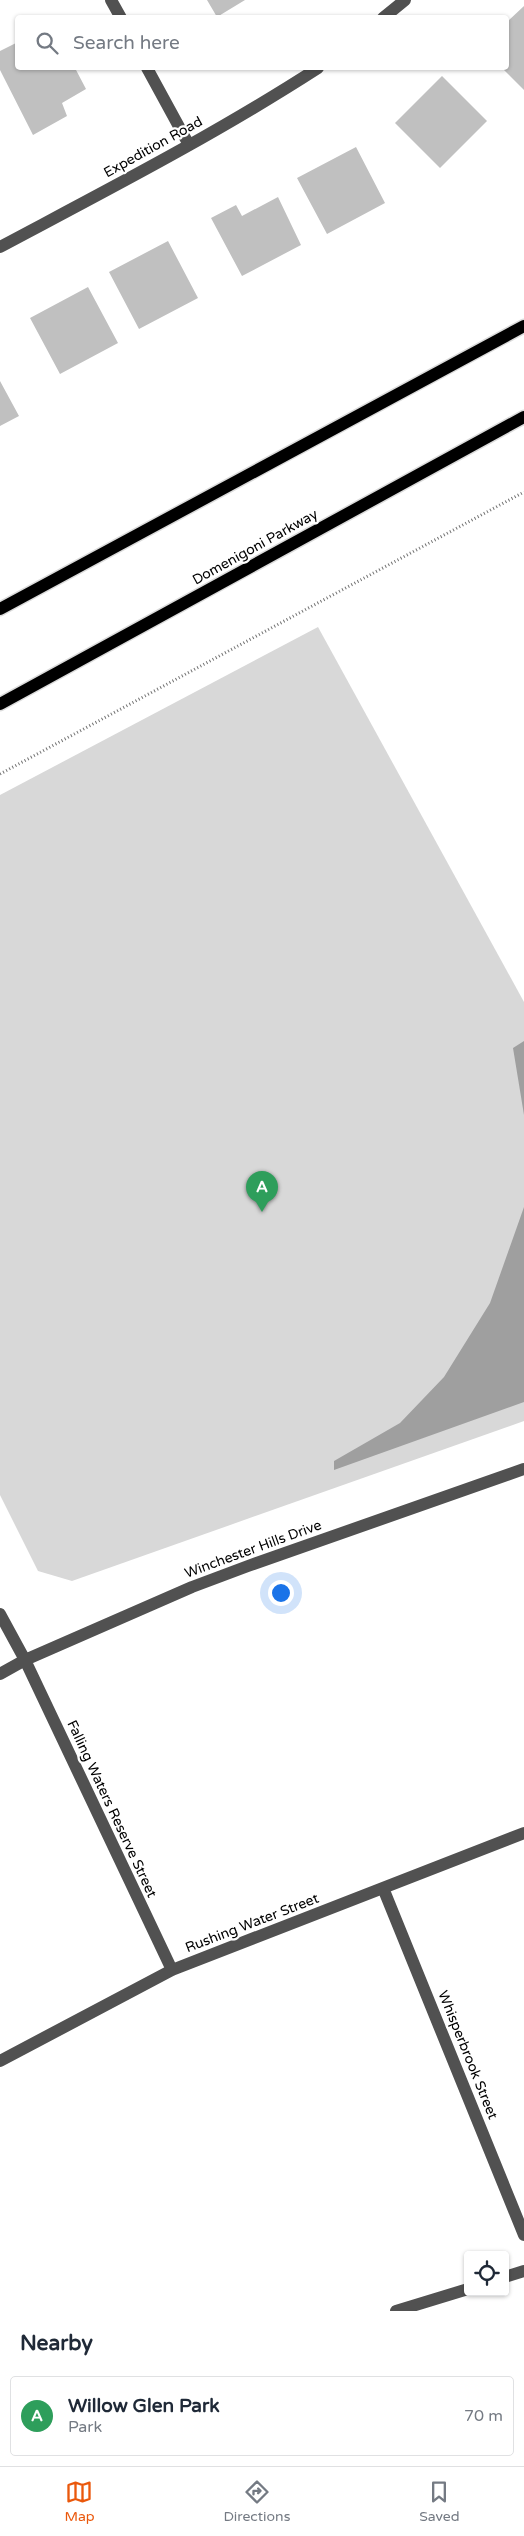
<!DOCTYPE html>
<html lang="en">
<head>
<meta charset="utf-8">
<style>
	:root { --surface:#fff; --page:#f2f2f3; --text:#1f2937; --muted:#747a83; --line:#e0e1e3; --accent:#ea580c }
	body { margin:0; font-family:"Varela Round",sans-serif; background:var(--page); color:var(--text) }
	.controls { position:absolute; right:15px; bottom:15px; display:grid; overflow:hidden; border-radius:5px; box-shadow:0 1px 4px #0004 }
	.controls button { width:45px; height:45px; display:grid; place-items:center; padding:0; border:0; border-bottom:1px solid var(--line); background:var(--surface); color:var(--text); font:25px sans-serif }
	.you { position:absolute; left:280px; top:1592px; width:18px; height:18px; margin:-12px; border:4px solid #fff; border-radius:50%; background:#1a73e8; box-shadow:0 0 0 8px #1a73e833 }
	.badge { display:grid; place-items:center; width:32px; height:32px; border-radius:50%; background:var(--accent); color:#fff; font-size:16px; font-weight:700 }
	.pin { position:absolute; translate:-50% -41px; filter:drop-shadow(0 1px 2px #0008) }
	.pin::after { content:''; position:absolute; top:26px; width:18px; height:15px; background:inherit; clip-path:polygon(0 0,100% 0,50% 100%) }
	.list { margin:0; padding:0; list-style:none }
	h2 { display:flex; justify-content:space-between; align-items:center; height:65px; margin:0; padding:0 20px; font-size:21px }
	h2 small { font-size:16px; font-weight:400; color:var(--muted) }
	.list li { display:grid; grid-template-columns:32px 1fr auto; gap:15px; align-items:center; box-sizing:border-box; height:80px; margin:0 10px 10px; padding:0 10px; border:1px solid var(--line); border-radius:5px }
	.list b { display:block; font-size:19px; white-space:nowrap }
	.list p { margin:0; font-size:16px; white-space:nowrap; color:var(--muted) }
	.list em { font-size:16px; font-style:normal; color:var(--muted) }
	.icon { flex:none; width:28px; height:28px; fill:none; stroke:currentColor; stroke-width:2; stroke-linecap:round; stroke-linejoin:round }
	.map { position:relative; flex:none; width:524px; height:2311px; overflow:hidden }
	.search { position:absolute; background:var(--surface); box-shadow:0 1px 4px #0004; left:15px; right:15px; top:15px; height:55px; display:flex; align-items:center; gap:12px; box-sizing:border-box; padding:0 18px; border-radius:5px; color:var(--muted); font-size:19px }
	.sheet { height:155px; background:var(--surface) }
	nav { display:flex; justify-content:space-around; align-items:center; box-sizing:border-box; height:70px; border-top:1px solid var(--line); background:var(--surface); font-size:14px; color:var(--muted) }
	nav a { display:grid; justify-items:center; gap:2px }
	nav .on { color:var(--accent) }
	.map>svg:first-child { display:block }
	.green { fill:#d8d8d8 }
	.water { fill:#9f9f9f }
	.building { fill:#c0c0c0 }
	.lines { fill:none; stroke-linecap:round; stroke-linejoin:round }
	.major-casing { stroke:#dbdbdb; stroke-width:15 }
	.path { stroke:#737373; stroke-width:3; stroke-dasharray:1 2.5; stroke-linecap:butt }
	.minor { stroke:#515151; stroke-width:12 }
	.major { stroke:#000; stroke-width:12 }
	.labels { text-anchor:middle; dominant-baseline:central; stroke-width:4.5; stroke-linejoin:round; paint-order:stroke }
	.street-label { font-size:14px; fill:#000; stroke:#fff }
</style>
</head>
<body>
<div class="map">
<svg width="524" height="2311" viewBox="0 0 524 2311">
	<rect width="100%" height="100%" fill="#fff"/>
	<path class="green" d="M318 627 524 1002V1421L72 1581 38 1571 0 1495V795Z"/>
	<path class="water" d="M524 1041V1115L513 1048Z
		M524 1207V1402L334 1470V1461L400 1423 444 1377 490 1303Z"/>
	<path class="building" d="M207 0H245L217 17Z
		M524 6V90L502 68H506V23Z
		M18 42V68H75L86 89 62 103 67 116 33 135 0 70V51Z
		M442 76 487 121 440 168 395 123Z
		M356 147 385 203 327 234 297 178Z
		M278 197 301 245 242 276 211 218 236 205 242 216Z
		M168 241 198 298 139 329 109 272Z
		M88 287 118 343 60 374 30 318Z
		M0 381 19 416 0 426Z"/>
	<g class="lines">
		<defs>
			<path id="major" d="M0 609 524 326
				M0 704 524 417"/>
		</defs>
		<use href="#major" class="major-casing"/>
		<path class="path" d="M0 774 524 492"/>
		<path class="minor" d="M111 0 121 18
			M383 18 405 0
			M147 68 189 145
			M0 247C107 190 216 134 318 68
			M0 1614 25 1660 172 1970
			M0 1674 25 1660 192 1587 248 1566 524 1469
			M383 1888 524 2235
			M0 2061 172 1970 524 1833
			M505 2277 524 2271
			M396 2311 468 2289"/>
		<use href="#major" class="major"/>
	</g>
	<g class="labels">
		<g class="street-label">
			<text transform="translate(153 147) rotate(-29)">Expedition Road</text>
			<text transform="translate(255 547) rotate(-29)">Domenigoni Parkway</text>
			<text transform="translate(253 1549) rotate(-20)">Winchester Hills Drive</text>
			<text transform="translate(112 1809) rotate(65)">Falling Waters Reserve Street</text>
			<text transform="translate(252 1923) rotate(-21)">Rushing Water Street</text>
			<text transform="translate(468 2055) rotate(68)">Whisperbrook Street</text>
		</g>
	</g>
</svg>
<div class="controls">
<button><svg class="icon" aria-label="locate" viewBox="0 0 24 24"><circle cx="12" cy="12" r="6"/><path d="M12 2v4M12 18v4M2 12h4M18 12h4"/></svg></button>
</div>
<div class="you"></div>
<div class="pin badge" style="left:262px;top:1212px;background:#2e9e5b">A</div>
<div class="search"><svg class="icon" aria-label="search" viewBox="0 0 24 24"><circle cx="10" cy="10" r="6"/><path d="M15 15l6 6"/></svg>Search here</div>
</div>
<section class="sheet">
<h2>Nearby<small></small></h2>
<ul class="list">
<li><span class="badge" style="background:#2e9e5b">A</span><div><b>Willow Glen Park</b><p>Park</p></div><em>70 m</em></li>
</ul>
</section>
<nav>
<a class="on"><svg class="icon" aria-label="map" viewBox="0 0 24 24"><path d="M3 6l6-2 6 2 6-2v14l-6 2-6-2-6 2zM9 4v14M15 6v14"/></svg>Map</a>
<a><svg class="icon" aria-label="directions" viewBox="0 0 24 24"><path d="M12 3l9 9-9 9-9-9zM9 14v-3h6M13 9l2 2-2 2"/></svg>Directions</a>
<a><svg class="icon" aria-label="saved" viewBox="0 0 24 24"><path d="M7 4h10v16l-5-4-5 4z"/></svg>Saved</a>
</nav>
</body>
</html>
